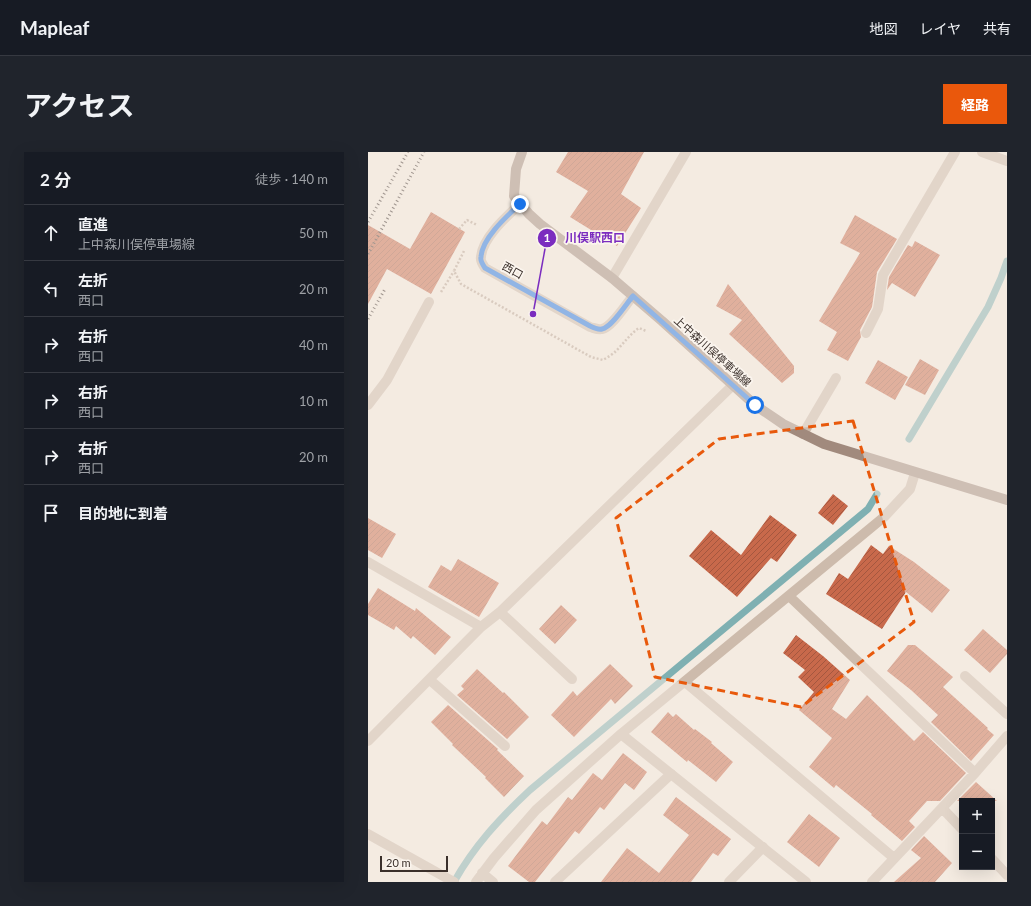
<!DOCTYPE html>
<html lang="ja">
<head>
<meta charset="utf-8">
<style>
	:root { --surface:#171b24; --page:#20242c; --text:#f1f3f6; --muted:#9ea1a6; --line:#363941; --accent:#ea580c }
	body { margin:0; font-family:Lato,"Noto Sans JP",sans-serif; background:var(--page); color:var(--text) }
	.controls { position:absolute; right:12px; bottom:12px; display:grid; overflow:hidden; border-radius:0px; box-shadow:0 4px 16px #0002 }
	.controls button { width:36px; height:36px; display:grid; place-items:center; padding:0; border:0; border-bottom:1px solid var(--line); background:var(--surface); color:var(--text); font:20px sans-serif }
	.scale { position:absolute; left:12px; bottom:10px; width:68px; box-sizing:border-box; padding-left:4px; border:2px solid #3b302b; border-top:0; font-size:11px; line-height:14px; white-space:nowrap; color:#3b302b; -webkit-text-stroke:3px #fbf5ee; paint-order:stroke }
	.stop { position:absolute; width:12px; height:12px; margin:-9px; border:3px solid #1a73e8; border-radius:50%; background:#fff }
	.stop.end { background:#1a73e8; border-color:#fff; box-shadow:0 1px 4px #0008 }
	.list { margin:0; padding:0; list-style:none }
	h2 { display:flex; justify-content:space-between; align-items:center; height:52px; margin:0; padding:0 16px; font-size:17px }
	h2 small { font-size:13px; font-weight:400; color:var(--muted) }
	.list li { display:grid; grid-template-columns:26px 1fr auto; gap:12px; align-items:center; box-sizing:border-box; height:56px; padding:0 16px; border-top:1px solid var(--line) }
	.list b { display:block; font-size:15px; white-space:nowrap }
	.list p { margin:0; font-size:13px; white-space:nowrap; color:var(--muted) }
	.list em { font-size:13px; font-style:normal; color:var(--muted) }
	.icon { flex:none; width:22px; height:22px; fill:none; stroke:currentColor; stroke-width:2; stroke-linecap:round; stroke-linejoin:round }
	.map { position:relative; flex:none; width:639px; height:730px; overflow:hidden; border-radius:0px }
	header { display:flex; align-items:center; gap:24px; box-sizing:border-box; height:56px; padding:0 20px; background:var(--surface); border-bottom:1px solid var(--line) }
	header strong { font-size:19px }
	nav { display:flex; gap:22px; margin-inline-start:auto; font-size:14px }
	.intro { display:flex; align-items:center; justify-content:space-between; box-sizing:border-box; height:96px; padding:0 24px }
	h1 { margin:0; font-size:28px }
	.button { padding:10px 18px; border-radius:0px; background:var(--accent); color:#fff; font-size:14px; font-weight:700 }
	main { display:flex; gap:24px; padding:0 24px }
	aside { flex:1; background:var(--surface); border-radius:0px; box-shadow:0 4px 16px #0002 }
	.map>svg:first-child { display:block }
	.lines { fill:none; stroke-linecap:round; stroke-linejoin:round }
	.stream { stroke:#7fb0b2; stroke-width:7 }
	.building { fill:url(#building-hatch) }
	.path { stroke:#b9a596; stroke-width:2.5; stroke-dasharray:2 2; stroke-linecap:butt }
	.service { stroke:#cdbbac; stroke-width:10 }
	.minor { stroke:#cdbbac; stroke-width:10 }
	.tertiary { stroke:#cdbbac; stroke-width:10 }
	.secondary { stroke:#a18a7d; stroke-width:10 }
	.rail { stroke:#3b302b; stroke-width:3; stroke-dasharray:1 3; stroke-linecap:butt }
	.route { stroke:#1a73e8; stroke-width:5 }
	.marked { fill:none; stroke:#e8590c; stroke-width:3; stroke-dasharray:8 5; stroke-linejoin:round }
	.labels { text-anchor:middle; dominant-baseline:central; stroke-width:3.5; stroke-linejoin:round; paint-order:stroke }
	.street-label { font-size:11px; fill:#3b302b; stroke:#fbf5ee }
	.leader { fill:none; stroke:#7b2cbf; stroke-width:1.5 }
	.callout-dot { fill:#7b2cbf; stroke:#fbf5ee; stroke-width:1.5 }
	.mark-label { font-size:12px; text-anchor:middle; font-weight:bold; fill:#fff }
	.callout-label { font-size:12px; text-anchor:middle; font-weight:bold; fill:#7b2cbf; stroke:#fbf5ee; stroke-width:3.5; stroke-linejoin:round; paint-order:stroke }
</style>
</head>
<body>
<header>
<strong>Mapleaf</strong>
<nav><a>地図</a><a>レイヤ</a><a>共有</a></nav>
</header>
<div class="intro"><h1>アクセス</h1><a class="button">経路</a></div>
<main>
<aside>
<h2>2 分<small>徒歩 · 140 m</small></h2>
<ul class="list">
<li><svg class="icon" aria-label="ahead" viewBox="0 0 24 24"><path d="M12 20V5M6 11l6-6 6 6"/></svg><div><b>直進</b><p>上中森川俣停車場線</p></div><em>50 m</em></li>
<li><svg class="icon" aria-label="left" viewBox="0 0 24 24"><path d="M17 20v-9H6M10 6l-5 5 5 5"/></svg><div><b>左折</b><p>西口</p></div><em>20 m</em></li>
<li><svg class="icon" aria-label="right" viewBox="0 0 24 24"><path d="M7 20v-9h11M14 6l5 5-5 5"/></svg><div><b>右折</b><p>西口</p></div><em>40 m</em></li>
<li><svg class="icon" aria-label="right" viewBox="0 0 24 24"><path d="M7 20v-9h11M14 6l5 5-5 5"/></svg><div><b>右折</b><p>西口</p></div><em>10 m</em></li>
<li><svg class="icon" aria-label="right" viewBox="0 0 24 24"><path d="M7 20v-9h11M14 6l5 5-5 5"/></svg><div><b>右折</b><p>西口</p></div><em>20 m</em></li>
<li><svg class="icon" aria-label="arrive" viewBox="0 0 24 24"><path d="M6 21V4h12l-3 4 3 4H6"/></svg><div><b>目的地に到着</b></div></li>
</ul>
</aside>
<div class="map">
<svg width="639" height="730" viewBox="0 0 639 730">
	<defs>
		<pattern id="building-hatch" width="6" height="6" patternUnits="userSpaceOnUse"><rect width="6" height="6" fill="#c8694b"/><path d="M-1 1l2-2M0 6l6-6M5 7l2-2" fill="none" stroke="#a4573f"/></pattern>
	</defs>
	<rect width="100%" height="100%" fill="#f4ebe1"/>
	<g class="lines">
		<path class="stream" d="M541 287 620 155 633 126 639 109
			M86 730C106 694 132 666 162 638L500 357 509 342"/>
	</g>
	<path class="building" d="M200 0H276L253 42 273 56 249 94 202 65 220 39 188 20Z
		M63 60 97 80 63 142 19 117 0 152V73L42 97Z
		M487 63 529 87 509 120 504 155 492 178 493 185 480 209 459 198 469 180 451 169 492 101 472 91Z
		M547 89 572 103 547 145 524 131 519 138 521 125 540 93 544 95Z
		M360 132 426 214V221L414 231 361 182 374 168 348 154Z
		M552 207 571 218 557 243 537 233Z
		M510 208 540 225 527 248 497 231Z
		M465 342 480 354 465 373 450 361Z
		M402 363 429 383 409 410 403 406 369 445 321 404 343 378 373 403Z
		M0 366 28 382 14 406 0 398Z
		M503 393 515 402 521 394 546 410 582 438 564 461 538 440 514 477 458 442 471 421 480 427Z
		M90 407 131 431 111 465 60 435 73 413 83 419Z
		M10 436 47 459 48 456 83 485 67 503 45 484 43 487 28 474 26 478 0 463V452Z
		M193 453 209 468 187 492 171 477Z
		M615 477 639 498V502L622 521 596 498Z
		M428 483 455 504 482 528 464 557 478 567 499 543 546 589 555 580 598 621 572 649H559L541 669 547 675 534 689 503 663 504 662 468 633 466 636 441 615 464 586 431 558 446 540 430 525 437 518 415 501Z
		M540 493H547L585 525 575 535 620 576 619 577 626 583 603 609 563 570 570 563 543 538 519 519Z
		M242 512 265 534 247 552 243 547 206 585 183 563 205 539 209 544Z
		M109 517 135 541 136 540 161 565 139 587 89 543 96 537 93 534Z
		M80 553 130 597 129 598 156 624 136 645 117 626 118 625 84 593 85 592 63 570Z
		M300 560 305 565 308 562 326 578 327 577 344 590 343 591 365 610 348 630 320 608 319 610 283 580Z
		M255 601 279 620 266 638 257 631 236 658 232 655 211 682 207 679 167 730H161L140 714 174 669 179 673 200 645 204 648 225 621 234 628Z
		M608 630 629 649H589Z
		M308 645 363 687 350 704 345 701 323 730H233L259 696 291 721 321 683 295 663Z
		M441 662 472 686 451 715 419 690Z
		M556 684 584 711 567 730H526L553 706 543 698Z"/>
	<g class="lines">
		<path class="path" d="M91 77 99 68 109 73
			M96 99 86 119 93 132 223 205 235 208C240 205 245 202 248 199 256 191 262 182 271 176L278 179
			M73 140 86 119"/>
		<path class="service" d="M0 253 19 228 61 150
			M187 730 303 622
			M361 730 395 695"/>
		<path class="minor" d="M614 0 639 9
			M244 126 318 0
			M498 181 510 157 515 123 587 0
			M435 282 468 226
			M0 410 113 475
			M421 444 607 621
			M132 460 204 527
			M597 524 639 562
			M62 528 137 594
			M317 530 526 706
			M253 582 438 730
			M0 589 113 475 132 460 364 234
			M574 656 594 677
			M0 682 86 730
			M624 707 639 723
			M114 721 125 730
			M108 730 126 706 168 658 253 582 516 365 542 337 547 321
			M504 730 607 621 639 584"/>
		<path class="tertiary" d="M152 52C139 64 114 86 113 105 112 108 115 113 117 116L222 175C226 176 230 178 234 177 244 175 258 152 265 144"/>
		<path class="secondary" d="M154 0 148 17 146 44 161 62 172 72 244 126 294 169 387 253 415 272 456 292 639 348"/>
		<path class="rail" d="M0 70 40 0
			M0 102 56 0
			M0 167 17 137"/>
	</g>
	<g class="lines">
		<path class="route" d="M152 52C139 64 114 86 113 105 112 108 115 113 117 116L222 174C226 176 230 178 234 177 244 175 258 152 265 144L387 253"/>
	</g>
	<path d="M0 0H639V730H0ZM485 269 546 470 433 555 287 525 248 366 351 287Z" fill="#f4ebe1" fill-opacity=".55" fill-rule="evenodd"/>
	<path class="marked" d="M485 269 546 470 433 555 287 525 248 366 351 287Z"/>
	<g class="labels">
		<g class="street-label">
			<text transform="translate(145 118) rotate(29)">西口</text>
			<text transform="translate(345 199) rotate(42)">上中森川俣停車場線</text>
		</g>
	</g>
	<path class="leader" d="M165 162L179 86"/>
	<g class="callout-dot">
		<circle cx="165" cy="162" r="4"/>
		<circle cx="179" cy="86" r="10"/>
	</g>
	<g class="mark-label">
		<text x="179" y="90">1</text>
	</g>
	<g class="callout-label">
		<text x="227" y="90">川俣駅西口</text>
	</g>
</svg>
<div class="controls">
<button>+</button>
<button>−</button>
</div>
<div class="scale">20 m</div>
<div class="stop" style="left:387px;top:253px"></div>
<div class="stop end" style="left:152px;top:52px"></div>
</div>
</main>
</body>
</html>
